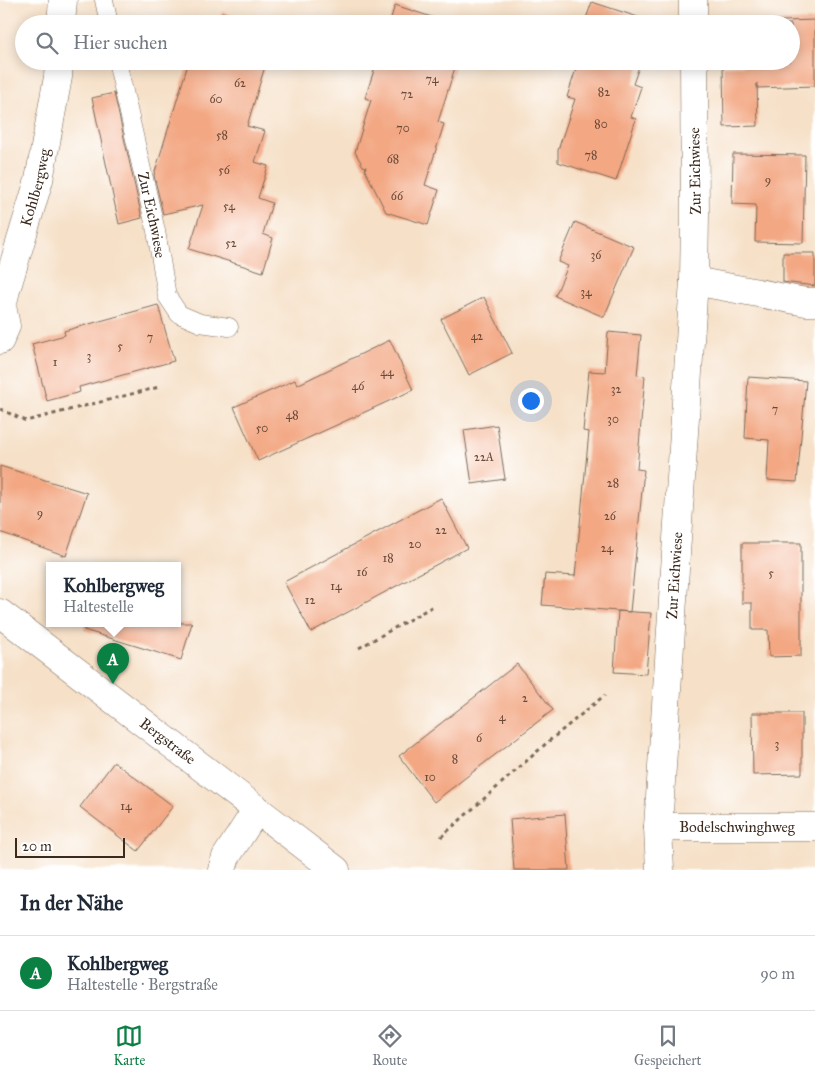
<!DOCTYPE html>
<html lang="de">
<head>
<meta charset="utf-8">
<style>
	:root { --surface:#fff; --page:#f2f2f3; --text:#1f2937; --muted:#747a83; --line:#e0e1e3; --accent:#0b8043 }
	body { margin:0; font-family:"IM FELL Great Primer",serif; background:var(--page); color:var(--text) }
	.scale { position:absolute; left:15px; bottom:12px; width:110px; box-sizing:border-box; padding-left:5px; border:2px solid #3b2a1e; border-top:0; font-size:14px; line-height:18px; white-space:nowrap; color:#3b2a1e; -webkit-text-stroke:4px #fff; paint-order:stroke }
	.you { position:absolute; left:530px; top:400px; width:18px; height:18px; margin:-12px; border:4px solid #fff; border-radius:50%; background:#1a73e8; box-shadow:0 0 0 8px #1a73e833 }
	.badge { display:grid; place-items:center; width:32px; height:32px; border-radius:50%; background:var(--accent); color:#fff; font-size:16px; font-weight:700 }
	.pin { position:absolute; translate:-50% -41px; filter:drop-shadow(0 1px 2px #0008) }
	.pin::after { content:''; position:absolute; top:26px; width:18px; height:15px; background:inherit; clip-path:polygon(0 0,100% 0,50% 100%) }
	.popup { position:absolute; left:46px; top:562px; width:135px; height:65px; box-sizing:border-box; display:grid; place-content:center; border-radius:0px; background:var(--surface); filter:drop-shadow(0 1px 4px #0005); font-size:16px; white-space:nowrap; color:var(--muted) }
	.popup b { font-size:19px; color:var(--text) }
	.popup::after { content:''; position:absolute; left:50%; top:100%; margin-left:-10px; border:10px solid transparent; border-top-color:var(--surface) }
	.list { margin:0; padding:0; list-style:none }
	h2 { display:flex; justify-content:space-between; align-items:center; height:65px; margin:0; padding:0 20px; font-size:21px }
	h2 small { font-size:16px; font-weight:400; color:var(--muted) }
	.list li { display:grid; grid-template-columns:32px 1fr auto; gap:15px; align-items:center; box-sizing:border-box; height:75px; padding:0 20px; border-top:1px solid var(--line) }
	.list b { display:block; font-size:19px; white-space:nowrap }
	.list p { margin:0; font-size:16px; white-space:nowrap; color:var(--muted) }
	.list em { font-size:16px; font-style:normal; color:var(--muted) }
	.icon { flex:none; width:28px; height:28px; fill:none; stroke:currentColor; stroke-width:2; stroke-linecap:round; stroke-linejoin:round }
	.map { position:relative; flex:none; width:815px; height:870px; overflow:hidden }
	.search { position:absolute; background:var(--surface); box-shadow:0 2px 12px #0003; left:15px; right:15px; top:15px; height:55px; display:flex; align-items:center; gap:12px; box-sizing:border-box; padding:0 18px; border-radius:28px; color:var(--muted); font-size:19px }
	.sheet { height:140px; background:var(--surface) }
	nav { display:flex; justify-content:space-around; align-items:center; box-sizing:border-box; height:70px; border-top:1px solid var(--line); background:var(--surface); font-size:14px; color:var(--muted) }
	nav a { display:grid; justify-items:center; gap:2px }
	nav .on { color:var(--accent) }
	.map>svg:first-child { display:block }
	.building { fill:#f3a783 }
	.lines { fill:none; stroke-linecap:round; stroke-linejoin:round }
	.service-casing { stroke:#7c6a59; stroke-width:19 }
	.minor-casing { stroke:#7c6a59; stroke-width:29 }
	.path { stroke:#7c6a59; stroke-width:3; stroke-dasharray:4 4; stroke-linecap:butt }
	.service { stroke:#fff; stroke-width:18 }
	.minor { stroke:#fff; stroke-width:28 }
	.labels { text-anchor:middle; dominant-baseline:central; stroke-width:4.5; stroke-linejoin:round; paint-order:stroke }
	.number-label { font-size:12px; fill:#694937 }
	.street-label { font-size:15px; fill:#3b2a1e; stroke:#fff }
</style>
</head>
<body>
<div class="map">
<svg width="815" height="870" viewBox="0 0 815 870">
	<rect width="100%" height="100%" fill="#fff"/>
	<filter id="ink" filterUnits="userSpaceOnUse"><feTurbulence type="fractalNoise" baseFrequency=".02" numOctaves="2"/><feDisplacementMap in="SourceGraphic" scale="10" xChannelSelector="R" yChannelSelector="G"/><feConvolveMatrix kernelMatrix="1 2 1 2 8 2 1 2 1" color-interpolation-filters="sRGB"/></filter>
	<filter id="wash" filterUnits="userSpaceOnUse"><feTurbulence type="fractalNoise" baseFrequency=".0096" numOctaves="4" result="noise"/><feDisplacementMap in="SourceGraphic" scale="20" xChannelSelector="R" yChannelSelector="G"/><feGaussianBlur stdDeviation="1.12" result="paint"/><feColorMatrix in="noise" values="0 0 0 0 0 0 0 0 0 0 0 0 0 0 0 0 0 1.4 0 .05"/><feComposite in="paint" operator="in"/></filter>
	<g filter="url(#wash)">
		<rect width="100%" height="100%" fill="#f6e0c7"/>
		<g id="blocks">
			<path class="building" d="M592 2 653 22V24H584Z
				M395 5 453 24H389Z
				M222 12 258 24H218Z
				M815 20V86L757 88V83L758 126 724 127 723 66 756 65V61H791V24H754V22Z
				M189 61H279L278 67 266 63 247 126 265 131 255 162 268 166 258 198 272 203 263 234 273 238 263 272 189 249 203 205 163 214 154 175Z
				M377 61H457L438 122 444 124 425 185 439 190 428 225 386 212 365 170 366 167 363 166 355 152 371 100 365 98Z
				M572 61H641L633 84 641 87 631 117 636 119 616 181 558 162V150L575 99 567 97 577 66 571 64Z
				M114 93 142 218 119 224 92 98Z
				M733 154 805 155 803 243 755 242 756 205 732 204Z
				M575 222 634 247 604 317 555 296 568 266 558 262Z
				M783 253H815V286L783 282Z
				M484 297 512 353 469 375 441 319Z
				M158 305 174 361 79 387 80 392 47 401 32 344 65 335 64 331Z
				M608 332 641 335 637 375 645 376 637 469 644 470 630 612 542 605 545 574 575 576 589 432 583 431 589 371 605 372Z
				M390 340 413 390 258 461 234 407 295 380 297 385Z
				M748 377 806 381 797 482 767 480 769 440 745 438Z
				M497 425 505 479 472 484 464 430Z
				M0 466 87 493 66 556 0 532Z
				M441 498 467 548 311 632 284 582Z
				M742 543H801V656L769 657 768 630H752V603H742Z
				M618 611 651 613 646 674 614 672Z
				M85 623H192L181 660 84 630Z
				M517 664 553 710 434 802 399 756Z
				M752 713H802V774L753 775Z
				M114 762 173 806 138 851 80 807Z
				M565 814 569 870H514L510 819Z"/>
		</g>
	</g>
	<g filter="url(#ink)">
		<use href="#blocks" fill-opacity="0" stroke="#7c6a59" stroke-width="1"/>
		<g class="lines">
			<defs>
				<g id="service">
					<path d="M104 0 109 24"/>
					<path id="s1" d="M117 61 156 231 167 296 179 314 200 323 229 327"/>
				</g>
				<g id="minor">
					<path d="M693 0V24"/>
					<path d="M61 24 63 0"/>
					<path d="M694 281 806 302H815"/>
					<path id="s2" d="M0 340 6 326 2 306 6 290 39 180 58 77 59 61"/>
					<path id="s3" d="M0 613 336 870"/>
					<path id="s4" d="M658 827H815"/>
					<path d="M222 870 226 857 257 809"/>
					<path id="s5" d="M660 870 658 827 694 281 695 215 694 61"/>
				</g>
			</defs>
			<use href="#service" class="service-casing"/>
			<use href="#minor" class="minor-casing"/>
			<path class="path" d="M0 409 26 421 159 387
				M359 648 435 605
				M441 837 549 741 605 695"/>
			<use href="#service" class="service"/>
			<use href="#minor" class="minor"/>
		</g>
	</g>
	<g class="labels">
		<g class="number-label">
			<text x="432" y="79">74</text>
			<text x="240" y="83">62</text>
			<text x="604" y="92">82</text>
			<text x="407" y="94">72</text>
			<text x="216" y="99">60</text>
			<text x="601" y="124">80</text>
			<text x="403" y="128">70</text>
			<text x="222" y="135">58</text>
			<text x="591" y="155">78</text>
			<text x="393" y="159">68</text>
			<text x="224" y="170">56</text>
			<text x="768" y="180">9</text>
			<text x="397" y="196">66</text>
			<text x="229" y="206">54</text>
			<text x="231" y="243">52</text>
			<text x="596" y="255">36</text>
			<text x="586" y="292">34</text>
			<text x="477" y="336">42</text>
			<text x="150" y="337">7</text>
			<text x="120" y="346">5</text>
			<text x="89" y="356">3</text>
			<text x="55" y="362">1</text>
			<text x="387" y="372">44</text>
			<text x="358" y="386">46</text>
			<text x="616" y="389">32</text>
			<text x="775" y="409">7</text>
			<text x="292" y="415">48</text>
			<text x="613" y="419">30</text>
			<text x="262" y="428">50</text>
			<text x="484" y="457">22A</text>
			<text x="613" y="483">28</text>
			<text x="40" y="513">9</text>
			<text x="610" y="516">26</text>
			<text x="441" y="530">22</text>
			<text x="415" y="544">20</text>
			<text x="607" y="548">24</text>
			<text x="388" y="558">18</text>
			<text x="362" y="572">16</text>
			<text x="771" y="573">5</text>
			<text x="336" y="586">14</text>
			<text x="310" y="600">12</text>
			<text x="525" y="698">2</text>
			<text x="502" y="717">4</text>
			<text x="479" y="738">6</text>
			<text x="777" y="744">3</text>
			<text x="455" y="759">8</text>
			<text x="430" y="777">10</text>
			<text x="126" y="806">14</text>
		</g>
		<g class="street-label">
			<text transform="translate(695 171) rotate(-91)">Zur Eichwiese</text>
			<text stroke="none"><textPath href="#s2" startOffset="159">Kohlbergweg</textPath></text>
			<text stroke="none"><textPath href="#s1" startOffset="158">Zur Eichwiese</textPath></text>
			<text stroke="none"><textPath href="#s5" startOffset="295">Zur Eichwiese</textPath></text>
			<text stroke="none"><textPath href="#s3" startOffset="211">Bergstraße</textPath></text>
			<text stroke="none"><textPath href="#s4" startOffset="79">Bodelschwinghweg</textPath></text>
		</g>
	</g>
</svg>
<div class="scale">20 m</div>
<div class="you"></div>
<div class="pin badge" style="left:113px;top:684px">A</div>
<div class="popup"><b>Kohlbergweg</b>Haltestelle</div>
<div class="search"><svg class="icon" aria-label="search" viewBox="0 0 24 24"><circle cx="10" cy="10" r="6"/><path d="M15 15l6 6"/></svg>Hier suchen</div>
</div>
<section class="sheet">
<h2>In der Nähe<small></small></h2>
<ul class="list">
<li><span class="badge">A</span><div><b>Kohlbergweg</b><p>Haltestelle · Bergstraße</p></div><em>90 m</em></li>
</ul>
</section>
<nav>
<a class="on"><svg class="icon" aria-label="map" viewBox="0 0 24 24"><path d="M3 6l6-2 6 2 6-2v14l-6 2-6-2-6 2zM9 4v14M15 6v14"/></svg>Karte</a>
<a><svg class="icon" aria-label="directions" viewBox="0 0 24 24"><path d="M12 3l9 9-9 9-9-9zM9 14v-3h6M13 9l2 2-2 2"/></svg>Route</a>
<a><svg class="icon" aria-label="saved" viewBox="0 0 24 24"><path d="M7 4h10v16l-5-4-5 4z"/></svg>Gespeichert</a>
</nav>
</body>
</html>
